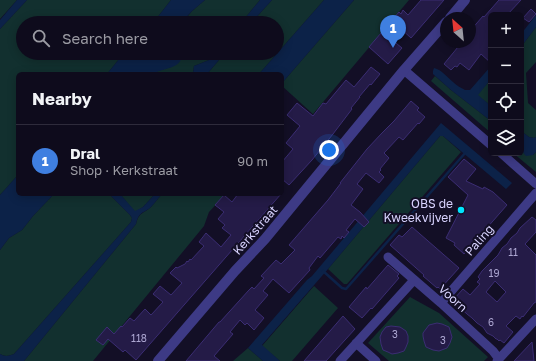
<!DOCTYPE html>
<html lang="en">
<head>
<meta charset="utf-8">
<style>
	:root { --surface:#0e0b1c; --page:#1c1929; --text:#f1f3f6; --muted:#9b9ba3; --line:#2e2b3b; --accent:#00e5ff }
	body { margin:0; font-family:"Golos Text",sans-serif; background:var(--page); color:var(--text) }
	.controls { position:absolute; right:12px; top:12px; display:grid; overflow:hidden; border-radius:6px; box-shadow:0 2px 10px #0003 }
	.controls button { width:36px; height:36px; display:grid; place-items:center; padding:0; border:0; border-bottom:1px solid var(--line); background:var(--surface); color:var(--text); font:20px sans-serif }
	.compass { position:absolute; left:440px; top:12px; width:36px; height:36px; border-radius:50%; background:var(--surface); box-shadow:0 2px 10px #0003; rotate:333deg }
	.you { position:absolute; left:329px; top:150px; width:14px; height:14px; margin:-10px; border:3px solid #fff; border-radius:50%; background:#1a73e8; box-shadow:0 0 0 6px #1a73e833 }
	.badge { display:grid; place-items:center; width:26px; height:26px; border-radius:50%; background:var(--accent); color:#fff; font-size:13px; font-weight:700 }
	.pin { position:absolute; translate:-50% -33px; filter:drop-shadow(0 1px 2px #0008) }
	.pin::after { content:''; position:absolute; top:21px; width:14px; height:12px; background:inherit; clip-path:polygon(0 0,100% 0,50% 100%) }
	.list { margin:0; padding:0; list-style:none }
	h2 { display:flex; justify-content:space-between; align-items:center; height:52px; margin:0; padding:0 16px; font-size:17px }
	h2 small { font-size:13px; font-weight:400; color:var(--muted) }
	.list li { display:grid; grid-template-columns:26px 1fr auto; gap:12px; align-items:center; box-sizing:border-box; height:72px; padding:0 16px; border-top:1px solid var(--line) }
	.list b { display:block; font-size:15px; white-space:nowrap }
	.list p { margin:0; font-size:13px; white-space:nowrap; color:var(--muted) }
	.list em { font-size:13px; font-style:normal; color:var(--muted) }
	.icon { flex:none; width:22px; height:22px; fill:none; stroke:currentColor; stroke-width:2; stroke-linecap:round; stroke-linejoin:round }
	.map { position:relative; flex:none; width:536px; height:361px; overflow:hidden }
	.search { position:absolute; background:var(--surface); box-shadow:0 2px 10px #0003; left:16px; top:16px; width:268px; height:44px; display:flex; align-items:center; gap:10px; box-sizing:border-box; padding:0 14px; border-radius:22px; color:var(--muted); font-size:15px }
	.panel { position:absolute; background:var(--surface); box-shadow:0 2px 10px #0003; left:16px; top:72px; width:268px; height:124px; border-radius:6px }
	.map>svg:first-child { display:block }
	.green { fill:#12302f }
	.water { fill:#0c2248 }
	.lines { fill:none; stroke-linecap:round; stroke-linejoin:round }
	.stream { stroke:#0c2248; stroke-width:2.5 }
	.building { fill:#241b47; stroke:#3b2d73; fill-rule:evenodd }
	.minor { stroke:#3d3a85; stroke-width:9 }
	.tertiary { stroke:#3d3a85; stroke-width:10 }
	.poi-dot { fill:#00e5ff; stroke:#130f26; stroke-width:1.5 }
	.labels { text-anchor:middle; dominant-baseline:central; stroke-width:4; stroke-linejoin:round; paint-order:stroke }
	.number-label { font-size:10px; fill:#aca6d1 }
	.poi-label { font-size:12px; fill:#d9d4ff; stroke:#130f26; text-anchor:end }
	.street-label { font-size:12px; fill:#d9d4ff; stroke:#130f26 }
</style>
</head>
<body>
<div class="map">
<svg width="536" height="361" viewBox="0 0 536 361">
	<rect width="100%" height="100%" fill="#130f26"/>
	<path class="green" d="M0 0H17L0 19Z
		M27 0H171L153 23H23V53H124L107 74H18V175L0 195V29Z
		M205 0H260L241 23H182L192 11Z
		M272 0H324L259 74H207L225 53H277V23H251Z
		M354 0H409L313 114 282 86V83Z
		M536 27V62L526 73 528 103 536 110V137L534 138 529 137 521 131V47Z
		M180 53H216L209 60 194 66 193 74H152L157 71 171 67 182 56Z
		M435 76 451 90 491 121V133L431 81Z
		M491 79V106L477 95Z
		M440 136H443L461 152 347 284H344L328 269Z
		M521 149 523 152 533 155 536 152V172L513 153H521Z
		M54 194H109L130 215 132 218 131 222 14 354C9 356 5 357 0 354V250L9 238 22 230 33 216Z
		M120 194H155L143 207 135 212Z
		M162 194H226L209 212 204 226 93 361H24L136 224C139 212 143 214 151 207 155 203 158 198 162 194Z
		M314 286 338 308 292 361H280L262 346Z
		M410 297 439 313 488 357 484 361H389L368 343Z
		M248 348 263 361H233Z"/>
	<path class="water" d="M17 0H27L0 29V20Z
		M171 0H205L192 11 181 23H153Z
		M260 0H272L251 23H241Z
		M324 0H354L282 83V74H259Z
		M536 15V27L521 47V34Z
		M124 53H180C187 68 160 69 152 74H107Z
		M216 53H225L207 74H193L194 66 209 60Z
		M491 66V79L478 95 491 106V121L451 90 433 74V71L434 68C442 70 447 77 453 82 456 85 461 88 465 90H470Z
		M441 123 512 183 506 189 443 136H440L328 269 262 345 280 361H263L248 348 307 280 312 276Z
		M521 131 529 137 534 138 536 137V152L533 155 526 156C519 148 521 141 521 131Z
		M18 175V194H54L33 216 22 230 9 238 0 250V195Z
		M109 194H120L135 211 143 207 155 194H162C158 198 155 203 151 207 143 214 139 211 136 224L24 361H0V354C5 357 9 356 14 354L131 222 132 218 130 215Z"/>
	<g class="lines">
		<path class="stream" d="M323 271 342 288 346 289 466 152"/>
	</g>
	<path class="building" d="M421 0H444L411 38 400 28 391 39 402 48 388 64 369 47 399 12 401 14 403 10 408 15Z
		M499 0H521L507 15H491V63L481 54 469 70 460 63 457 67 455 66 451 70 444 64 458 47 457 46 461 42H470V31L483 16 484 17Z
		M531 9 536 14 529 22 523 18Z
		M371 67 380 74 371 85 370 84 359 97H360L351 108 352 109 333 134 312 160 289 185 282 179V162L293 149 286 143 300 126 287 115 297 103 313 116 323 103 326 104 346 80 354 87Z
		M411 101 419 108 417 110 425 117 419 124 418 123 403 140 399 137 384 153 389 158 380 169 381 170 379 172 384 177 379 183 366 173 357 184 363 189 351 205 360 212 369 222 364 227 355 219 346 230 349 232 344 238 342 236 341 239 338 237 320 258 318 256 309 268 310 270 289 293 273 279 263 291 268 295 255 310 264 318 254 330 247 323 245 325 240 320 230 332 233 334 214 356 220 361H186L219 322H220L249 290 252 287 254 289 264 278 261 276 276 260 281 264 295 250 289 245 328 200 341 183H340L367 149 382 133 394 121Z
		M464 159 476 169 466 181 483 189 484 187 493 192 507 205 464 254 454 245 455 243 446 238 468 195 448 177Z
		M238 194H281L136 360 125 350 123 352 108 339 103 345 96 340 107 327 114 334 121 326 122 327 130 318 134 321 145 309 151 315 163 302 153 294 160 286 171 295 182 283 170 273 176 267 177 268 185 264 187 261 188 262 190 259 191 260 204 246 199 242 206 233 221 247 231 235 222 228 225 225 218 219 224 212 215 205 224 195 232 202Z
		M532 217 536 220V232L525 244 536 255V302L534 303 523 317 522 316 520 319 516 316 506 326 513 332 504 343 500 340 499 341 497 339H496L493 336 487 333 483 327 477 323 472 318 467 314 459 307V306L457 304 458 303 454 299 463 289 470 295 480 284 477 282 480 279 478 277 482 271 498 255 502 248 507 244 511 238 517 233 520 228ZM495 281 506 292 497 302 486 292Z
		M412 227 459 268 440 289 438 287 437 288 423 276 424 275 390 245 399 235 402 237Z
		M388 265 399 274 397 276 399 278 372 309 371 308 362 318 349 307 366 287 367 289Z
		M343 316 355 329 326 361H304Z
		M437 323 442 324 449 327 452 337 450 343 447 348 439 351 433 350 426 347 424 341 423 336V333L429 325Z
		M391 326 400 327 406 331 408 336V342L406 347 404 351 398 353 392 354 388 352 383 350 381 344 380 337 382 332 386 327Z
		M532 342 534 361H514Z"/>
	<g class="lines">
		<path class="minor" d="M404 70 491 145
			M501 153 536 184
			M388 257 441 303 493 351 499 359
			M441 303 536 193
			M356 343 376 361
			M340 361 414 280
			M497 361 536 319"/>
		<path class="tertiary" d="M450 18 465 0
			M158 361 235 271 265 239 404 70 446 22"/>
	</g>
	<circle class="poi-dot" cx="461" cy="210" r="4"/>
	<g class="labels">
		<g class="number-label">
			<text x="513" y="252">11</text>
			<text x="494" y="273">19</text>
			<text x="491" y="322">6</text>
			<text x="395" y="334">3</text>
			<text x="139" y="338">118</text>
			<text x="443" y="340">3</text>
		</g>
		<g class="poi-label">
			<text x="453" y="203">OBS de<tspan x="453" dy="14">Kweekvijver</tspan></text>
		</g>
		<g class="street-label">
			<text transform="translate(255 230) rotate(-49)">Kerkstraat</text>
			<text transform="translate(479 240) rotate(-49)">Paling</text>
			<text transform="translate(453 298) rotate(42)">Voorn</text>
		</g>
	</g>
</svg>
<div class="controls">
<button>+</button>
<button>−</button>
<button><svg class="icon" aria-label="locate" viewBox="0 0 24 24"><circle cx="12" cy="12" r="6"/><path d="M12 2v4M12 18v4M2 12h4M18 12h4"/></svg></button>
<button><svg class="icon" aria-label="layers" viewBox="0 0 24 24"><path d="M12 4l9 5-9 5-9-5zM3 14l9 5 9-5"/></svg></button>
</div>
<svg class="compass" viewBox="-18 -18 36 36"><path d="M0-13l5 13h-10z" fill="#e53935"/><path d="M0 13l5-13h-10z" fill="#9b9ba3"/></svg>
<div class="you"></div>
<div class="pin badge" style="left:393px;top:48px;background:#3f7fe0">1</div>
<div class="search"><svg class="icon" aria-label="search" viewBox="0 0 24 24"><circle cx="10" cy="10" r="6"/><path d="M15 15l6 6"/></svg>Search here</div>
<section class="panel">
<h2>Nearby<small></small></h2>
<ul class="list">
<li><span class="badge" style="background:#3f7fe0">1</span><div><b>Dral</b><p>Shop · Kerkstraat</p></div><em>90 m</em></li>
</ul>
</section>
</div>
</body>
</html>
